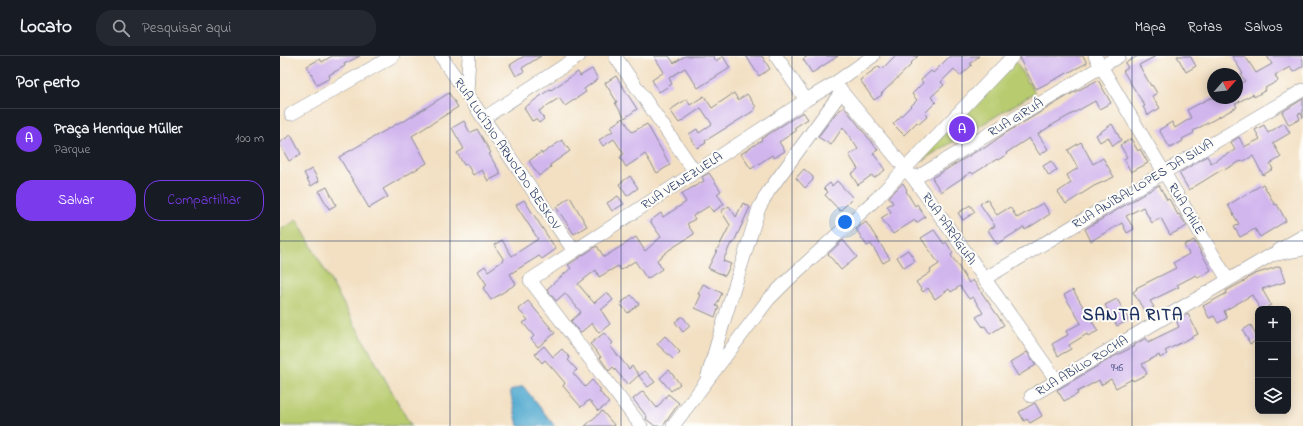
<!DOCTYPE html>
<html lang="pt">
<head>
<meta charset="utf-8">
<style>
	:root { --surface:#171b24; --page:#242831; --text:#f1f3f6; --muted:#9ea1a6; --line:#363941; --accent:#7c3aed }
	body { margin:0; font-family:"Indie Flower",sans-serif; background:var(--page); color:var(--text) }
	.controls { position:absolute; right:12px; bottom:12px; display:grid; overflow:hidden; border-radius:8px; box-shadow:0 2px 10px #0003 }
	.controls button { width:36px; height:36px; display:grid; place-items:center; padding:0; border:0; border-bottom:1px solid var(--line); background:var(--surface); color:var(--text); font:20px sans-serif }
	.compass { position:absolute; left:927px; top:12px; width:36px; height:36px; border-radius:50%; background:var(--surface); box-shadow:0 2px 10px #0003; rotate:62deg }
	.you { position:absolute; left:565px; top:166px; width:14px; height:14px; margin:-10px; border:3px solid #fff; border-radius:50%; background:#1a73e8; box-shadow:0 0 0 6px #1a73e833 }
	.badge { display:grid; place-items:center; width:26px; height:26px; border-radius:50%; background:var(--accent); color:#fff; font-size:13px; font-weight:700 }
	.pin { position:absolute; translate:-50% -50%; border:2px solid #fff; box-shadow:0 1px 4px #0006 }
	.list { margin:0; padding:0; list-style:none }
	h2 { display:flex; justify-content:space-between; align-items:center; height:52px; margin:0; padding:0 16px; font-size:17px }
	h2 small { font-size:13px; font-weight:400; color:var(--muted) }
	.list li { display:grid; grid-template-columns:26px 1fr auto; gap:12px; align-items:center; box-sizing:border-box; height:60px; padding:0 16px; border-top:1px solid var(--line) }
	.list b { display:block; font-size:15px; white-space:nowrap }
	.list p { margin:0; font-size:13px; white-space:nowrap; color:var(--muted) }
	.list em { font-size:13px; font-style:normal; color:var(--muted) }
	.actions { display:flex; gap:8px; padding:12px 16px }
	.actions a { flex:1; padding:9px 0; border:1px solid var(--accent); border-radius:16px; text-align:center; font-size:14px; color:var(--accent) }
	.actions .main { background:var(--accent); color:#fff }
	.icon { flex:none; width:22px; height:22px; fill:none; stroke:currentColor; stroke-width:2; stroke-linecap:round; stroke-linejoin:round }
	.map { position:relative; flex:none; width:1023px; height:370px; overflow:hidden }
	header { display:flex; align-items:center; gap:24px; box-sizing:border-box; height:56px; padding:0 20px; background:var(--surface); border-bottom:1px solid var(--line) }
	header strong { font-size:19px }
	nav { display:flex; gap:22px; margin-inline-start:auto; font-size:14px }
	.search { width:280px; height:36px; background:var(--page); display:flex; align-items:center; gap:10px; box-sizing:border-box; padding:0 14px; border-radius:16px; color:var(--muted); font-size:15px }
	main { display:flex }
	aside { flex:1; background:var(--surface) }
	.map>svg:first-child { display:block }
	.green { fill:#b8cb6e; stroke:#6a7d66 }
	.water { fill:#53aad0; stroke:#376c97 }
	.building { fill:#d1b6ee }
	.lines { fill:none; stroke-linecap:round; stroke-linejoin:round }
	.minor-casing { stroke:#878890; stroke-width:14 }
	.minor { stroke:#fff; stroke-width:13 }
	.grid { fill:none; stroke:#1b2f5e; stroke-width:1; stroke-opacity:0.55 }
	.labels { text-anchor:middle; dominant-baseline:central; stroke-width:4; stroke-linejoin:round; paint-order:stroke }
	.number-label { font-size:11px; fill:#485182 }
	.street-label { font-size:13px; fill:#1b2f5e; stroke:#fdfcf7 }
	.district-label { font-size:17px; font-weight:bold; letter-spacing:1px; fill:#1b2f5e; stroke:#fdfcf7 }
</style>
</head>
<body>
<header>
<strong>Locato</strong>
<div class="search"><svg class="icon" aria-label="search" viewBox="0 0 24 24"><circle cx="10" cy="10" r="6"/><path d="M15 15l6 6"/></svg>Pesquisar aqui</div>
<nav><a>Mapa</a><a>Rotas</a><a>Salvos</a></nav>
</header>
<main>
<aside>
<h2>Por perto<small></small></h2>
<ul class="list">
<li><span class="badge">A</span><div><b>Praça Henrique Müller</b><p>Parque</p></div><em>100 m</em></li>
</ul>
<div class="actions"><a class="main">Salvar</a><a>Compartilhar</a></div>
</aside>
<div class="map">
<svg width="1023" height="370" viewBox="0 0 1023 370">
	<rect width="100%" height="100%" fill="#fdfcf7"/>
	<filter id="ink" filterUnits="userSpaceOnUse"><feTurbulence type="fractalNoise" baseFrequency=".025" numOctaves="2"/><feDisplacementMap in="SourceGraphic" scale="8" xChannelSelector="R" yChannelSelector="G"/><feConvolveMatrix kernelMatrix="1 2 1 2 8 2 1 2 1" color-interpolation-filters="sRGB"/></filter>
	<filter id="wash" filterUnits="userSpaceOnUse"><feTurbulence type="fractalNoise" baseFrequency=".012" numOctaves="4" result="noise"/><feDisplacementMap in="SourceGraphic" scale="16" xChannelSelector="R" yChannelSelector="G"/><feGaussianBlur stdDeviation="0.9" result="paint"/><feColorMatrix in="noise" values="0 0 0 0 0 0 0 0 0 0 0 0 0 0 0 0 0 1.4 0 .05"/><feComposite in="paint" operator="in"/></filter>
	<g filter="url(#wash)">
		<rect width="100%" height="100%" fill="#f3e0c3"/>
		<path class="green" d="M734 3 755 37 634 109Z
			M17 164 131 370H0V174Z"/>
		<path class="water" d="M243 330 274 369 275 370H238L230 335Z"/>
		<g id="blocks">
			<path class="building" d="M52 0H80L64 8 65 10 49 19 50 22 37 29 27 10 40 3 42 6Z
				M244 0H261L242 12 244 16 236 20 230 9Z
				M374 0H389L394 7 405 0H433L436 5 443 0 450 12 418 32 405 12 389 22 392 28 379 36 372 24 384 16Z
				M466 0H482L490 13 479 20Z
				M528 0H558L532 17 523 3Z
				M615 0H638L630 8 631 9 601 38 602 39 594 44 580 24 599 10 602 13Z
				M670 0H699L690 8 692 9 680 20 674 13 661 26 664 29 651 41 656 46 645 57 648 60 639 68 637 66 624 79 613 68 637 44 632 38 643 27 641 24 651 15 653 17Z
				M741 0H803L807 7 756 33 740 4Z
				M858 0H876L859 9 871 30 872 29 877 37 872 40 880 52 868 59 863 51 865 50 843 15 848 12 845 7Z
				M897 0H910L916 10 906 16Z
				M952 0H965L976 17 992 8 987 0H1021L1023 4V10L1013 16 1010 11 995 19 998 25 985 32 986 34 974 41 973 38 955 48 957 51 913 75 914 77 902 83 903 85 890 92 879 74 892 66 895 72 911 62 907 54 930 42H957V29L965 25 961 19 963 18Z
				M312 13 318 23 304 33 306 36 285 50 279 42 259 55 264 63 259 67 256 63 252 65 244 52 270 33 271 34 298 16 300 20Z
				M336 20 357 53 345 62 335 47 337 46 325 27Z
				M818 24 831 47 819 53 815 45 774 68 758 78 768 93 760 99 749 82 726 97 727 98 718 104 717 103 693 118 691 116 661 136 652 122 702 92 703 93 724 78 791 38Z
				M169 37 178 51 132 80 147 107 103 133 108 141 89 152 59 101 122 65 123 66Z
				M454 37 458 44 467 38 476 51 474 52 475 54 425 85 426 87 417 92 409 78 417 73 419 77 432 68 421 52 399 67 390 54 407 43 410 49 424 40 432 52Z
				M1023 43V62L1021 57 1018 58 1020 63 1009 69 1002 56Z
				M564 51 598 94 593 97 605 114 594 122 592 119 578 129 571 118 578 113 569 99 578 93 563 71 551 89 538 81 556 57Z
				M523 56 528 63 514 72 516 75 499 86 505 95 494 102 492 99 471 113 461 98 482 84 481 83Z
				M343 62 352 76 367 68 390 109 377 117 365 98 346 111 340 101 344 98 334 83 323 90 319 84 333 75 330 71Z
				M184 65 190 77 197 73 211 97 209 98 221 118 208 125 202 114 193 119 187 108 184 109 177 97 184 93 172 72Z
				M1004 67 1010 77 993 87 1001 101 990 108 993 113 983 119 973 100 962 106 961 105 944 114 943 113 909 134 899 117 927 100 931 107 955 94 951 86 959 81 964 91 980 83 975 74 984 69 988 77Z
				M832 68 841 84 833 90 828 81 820 86 816 79Z
				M11 79 21 98 9 105 0 89V86Z
				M851 83 858 95 860 93 868 107 851 116 844 103 847 101 840 89Z
				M282 84 290 95 270 109 271 111 259 120 249 105 261 96 262 98Z
				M801 86 813 108 823 102 834 121 814 130 786 148 778 136 791 127 787 119 798 112 788 94Z
				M771 105 777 114 769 120 763 110Z
				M32 113 39 125 31 130 24 117Z
				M524 113 533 121V124L525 132 516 122Z
				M429 117 441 135 437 138 444 148 433 156 429 150 413 160 415 163 407 168 414 178 389 194 377 204 382 213 367 223 355 205 341 214 338 210 319 221 316 214 298 228 314 247 327 236 333 244 321 254 330 268 319 277 312 267 300 277 291 265 301 256 285 237 276 245 267 233 291 212 288 209 317 190 324 201 356 181 365 195 381 181 370 165 381 157 383 161 406 146 401 138 424 125 422 121Z
				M350 120 358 132 347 140 339 128Z
				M557 125 573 142 560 155 545 139 548 136 544 132 550 127 552 130Z
				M623 127 627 134 626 135 635 150 637 148 645 161 636 167 635 164 613 178 601 162 611 156 607 150 613 147 609 141Z
				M983 128 995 149 997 148 1006 165 980 181 975 173 960 181 954 171 959 168 948 149Z
				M879 129 887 144 889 143 898 159 899 158 907 170 890 179 881 162 872 167 863 151 846 160 854 173 847 177 842 167 811 185 805 173Z
				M47 131 56 149 49 153 39 135Z
				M338 140 344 148 332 155 327 147Z
				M290 141 307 170 294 178 276 151Z
				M707 143 717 159 730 151 737 162 763 147 770 158 745 174 744 171 717 188 708 174 715 170 700 148Z
				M244 144 276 193 262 203 259 200 230 218 236 228 211 244 203 232 207 229 198 215 205 210 208 215 224 204 214 189 222 184 232 200 258 183 236 149Z
				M463 147 470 151 453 188 451 187 443 205 451 208 445 220 428 212 450 169 441 155 449 150 456 161Z
				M690 149 695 156 683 164 678 157Z
				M586 166 610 203 603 207 591 188 587 190 576 173Z
				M654 174 664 188 666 186 673 197 671 199 689 227 693 224 724 269 710 278 705 270 703 271 696 261 703 257 693 241 689 243 680 230 671 236 669 233 655 243 648 232 643 236 636 226 651 216 650 214 659 208 641 182Z
				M563 184 577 201 561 214 548 198Z
				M914 184 931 214 918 222 916 219 897 229 899 231 870 245 874 251 865 256 853 236 857 233 856 232 896 212 893 207 909 198 904 189Z
				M628 194 635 205 624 212 617 201Z
				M1000 210 1005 226 982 233 991 249 984 253H980L972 239 944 255 947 262 938 267 934 260 929 262 923 250 947 237 946 235 968 223V222L975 218Z
				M423 228 442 237 436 250 439 251 435 261 415 252 421 239 418 238Z
				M793 234 818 275 808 280 807 278 789 289 791 293 778 300 772 288 788 279 786 275 801 267 784 239Z
				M351 239 359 248 348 257 340 248Z
				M837 243 849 264 837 270 825 249Z
				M248 245 275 277 258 291 251 283 254 280 243 267 248 264 238 253Z
				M908 258 918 278 885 295 887 298 880 302 879 299 862 308 867 318 853 325 852 323 836 332 831 323 821 329 819 324 797 336 798 338 784 345 777 334 833 301 855 290 854 289 866 282 868 286 899 271 896 264Z
				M401 261H403L410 270 403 276 395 266Z
				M971 269 978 284 970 288 963 274Z
				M324 277 333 287 330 290 349 313 352 310 359 319 348 329 333 311 329 315 320 302 321 301 310 288Z
				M385 280 400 296 393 303 377 288Z
				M264 290 273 301 282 293 290 302 288 304 297 314 293 317 305 331 312 324 321 334 319 335 329 347 318 355 309 344 301 351 283 330 285 327 275 315 265 304 262 307 255 298Z
				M747 296 756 309 738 320 730 307Z
				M389 314 400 328 391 335 380 322Z
				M365 315 375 326 368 331 359 320Z
				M363 335 377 352 388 338 399 347 383 370H375L366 363 367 361 353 343Z
				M755 347 762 360 750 367 747 363 744 365 739 356Z
				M322 355 335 370H305Z"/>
		</g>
	</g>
	<g filter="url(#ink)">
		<use href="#blocks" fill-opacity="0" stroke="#878890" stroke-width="1"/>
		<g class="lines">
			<defs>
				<path id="minor" d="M161 0 294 195
					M335 0 415 116
					M496 0 526 44
					M815 0 948 224
					M557 30 634 123 777 325
					M187 38 189 0
					M11 58 113 0
					M204 62 299 0
					M634 123 839 0
					M999 194 1023 180
					M704 223 1023 34
					M426 326 488 244 510 222 597 142 733 0
					M751 340 991 199 1023 193
					M361 370 250 224 526 44 555 27 593 0
					M393 370 426 326 439 281 479 152 488 136 562 35"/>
			</defs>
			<use href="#minor" class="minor-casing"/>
			<use href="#minor" class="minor"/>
		</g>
	</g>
	<path class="grid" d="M170 0V370M341 0V370M512 0V370M682 0V370M852 0V370M0 185H1023"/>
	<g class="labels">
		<g class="number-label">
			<text x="837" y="312">946</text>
		</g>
		<g class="street-label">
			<text transform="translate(736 62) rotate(-31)">RUA GIRUÁ</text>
			<text transform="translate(227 98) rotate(56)">RUA LUCÍDIO ARNOLDO BESKOV</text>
			<text transform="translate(402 125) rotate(-33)">RUA VENEZUELA</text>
			<text transform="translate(863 128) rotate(-31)">RUA ANÍBAL LOPES DA SILVA</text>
			<text transform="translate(906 153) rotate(59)">RUA CHILE</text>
			<text transform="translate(669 173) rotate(55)">RUA PARAGUAI</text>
			<text transform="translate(802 310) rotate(-31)">RUA ABÍLIO ROCHA</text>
		</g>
		<g class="district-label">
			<text x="853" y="259">SANTA RITA</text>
		</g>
	</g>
</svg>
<div class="controls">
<button>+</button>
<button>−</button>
<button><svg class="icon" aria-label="layers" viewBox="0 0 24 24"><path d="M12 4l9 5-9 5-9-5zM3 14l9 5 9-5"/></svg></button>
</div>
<svg class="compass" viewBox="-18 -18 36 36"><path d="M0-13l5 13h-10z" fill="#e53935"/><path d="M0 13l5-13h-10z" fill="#9ea1a6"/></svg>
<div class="you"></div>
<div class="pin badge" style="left:682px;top:73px">A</div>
</div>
</main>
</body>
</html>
